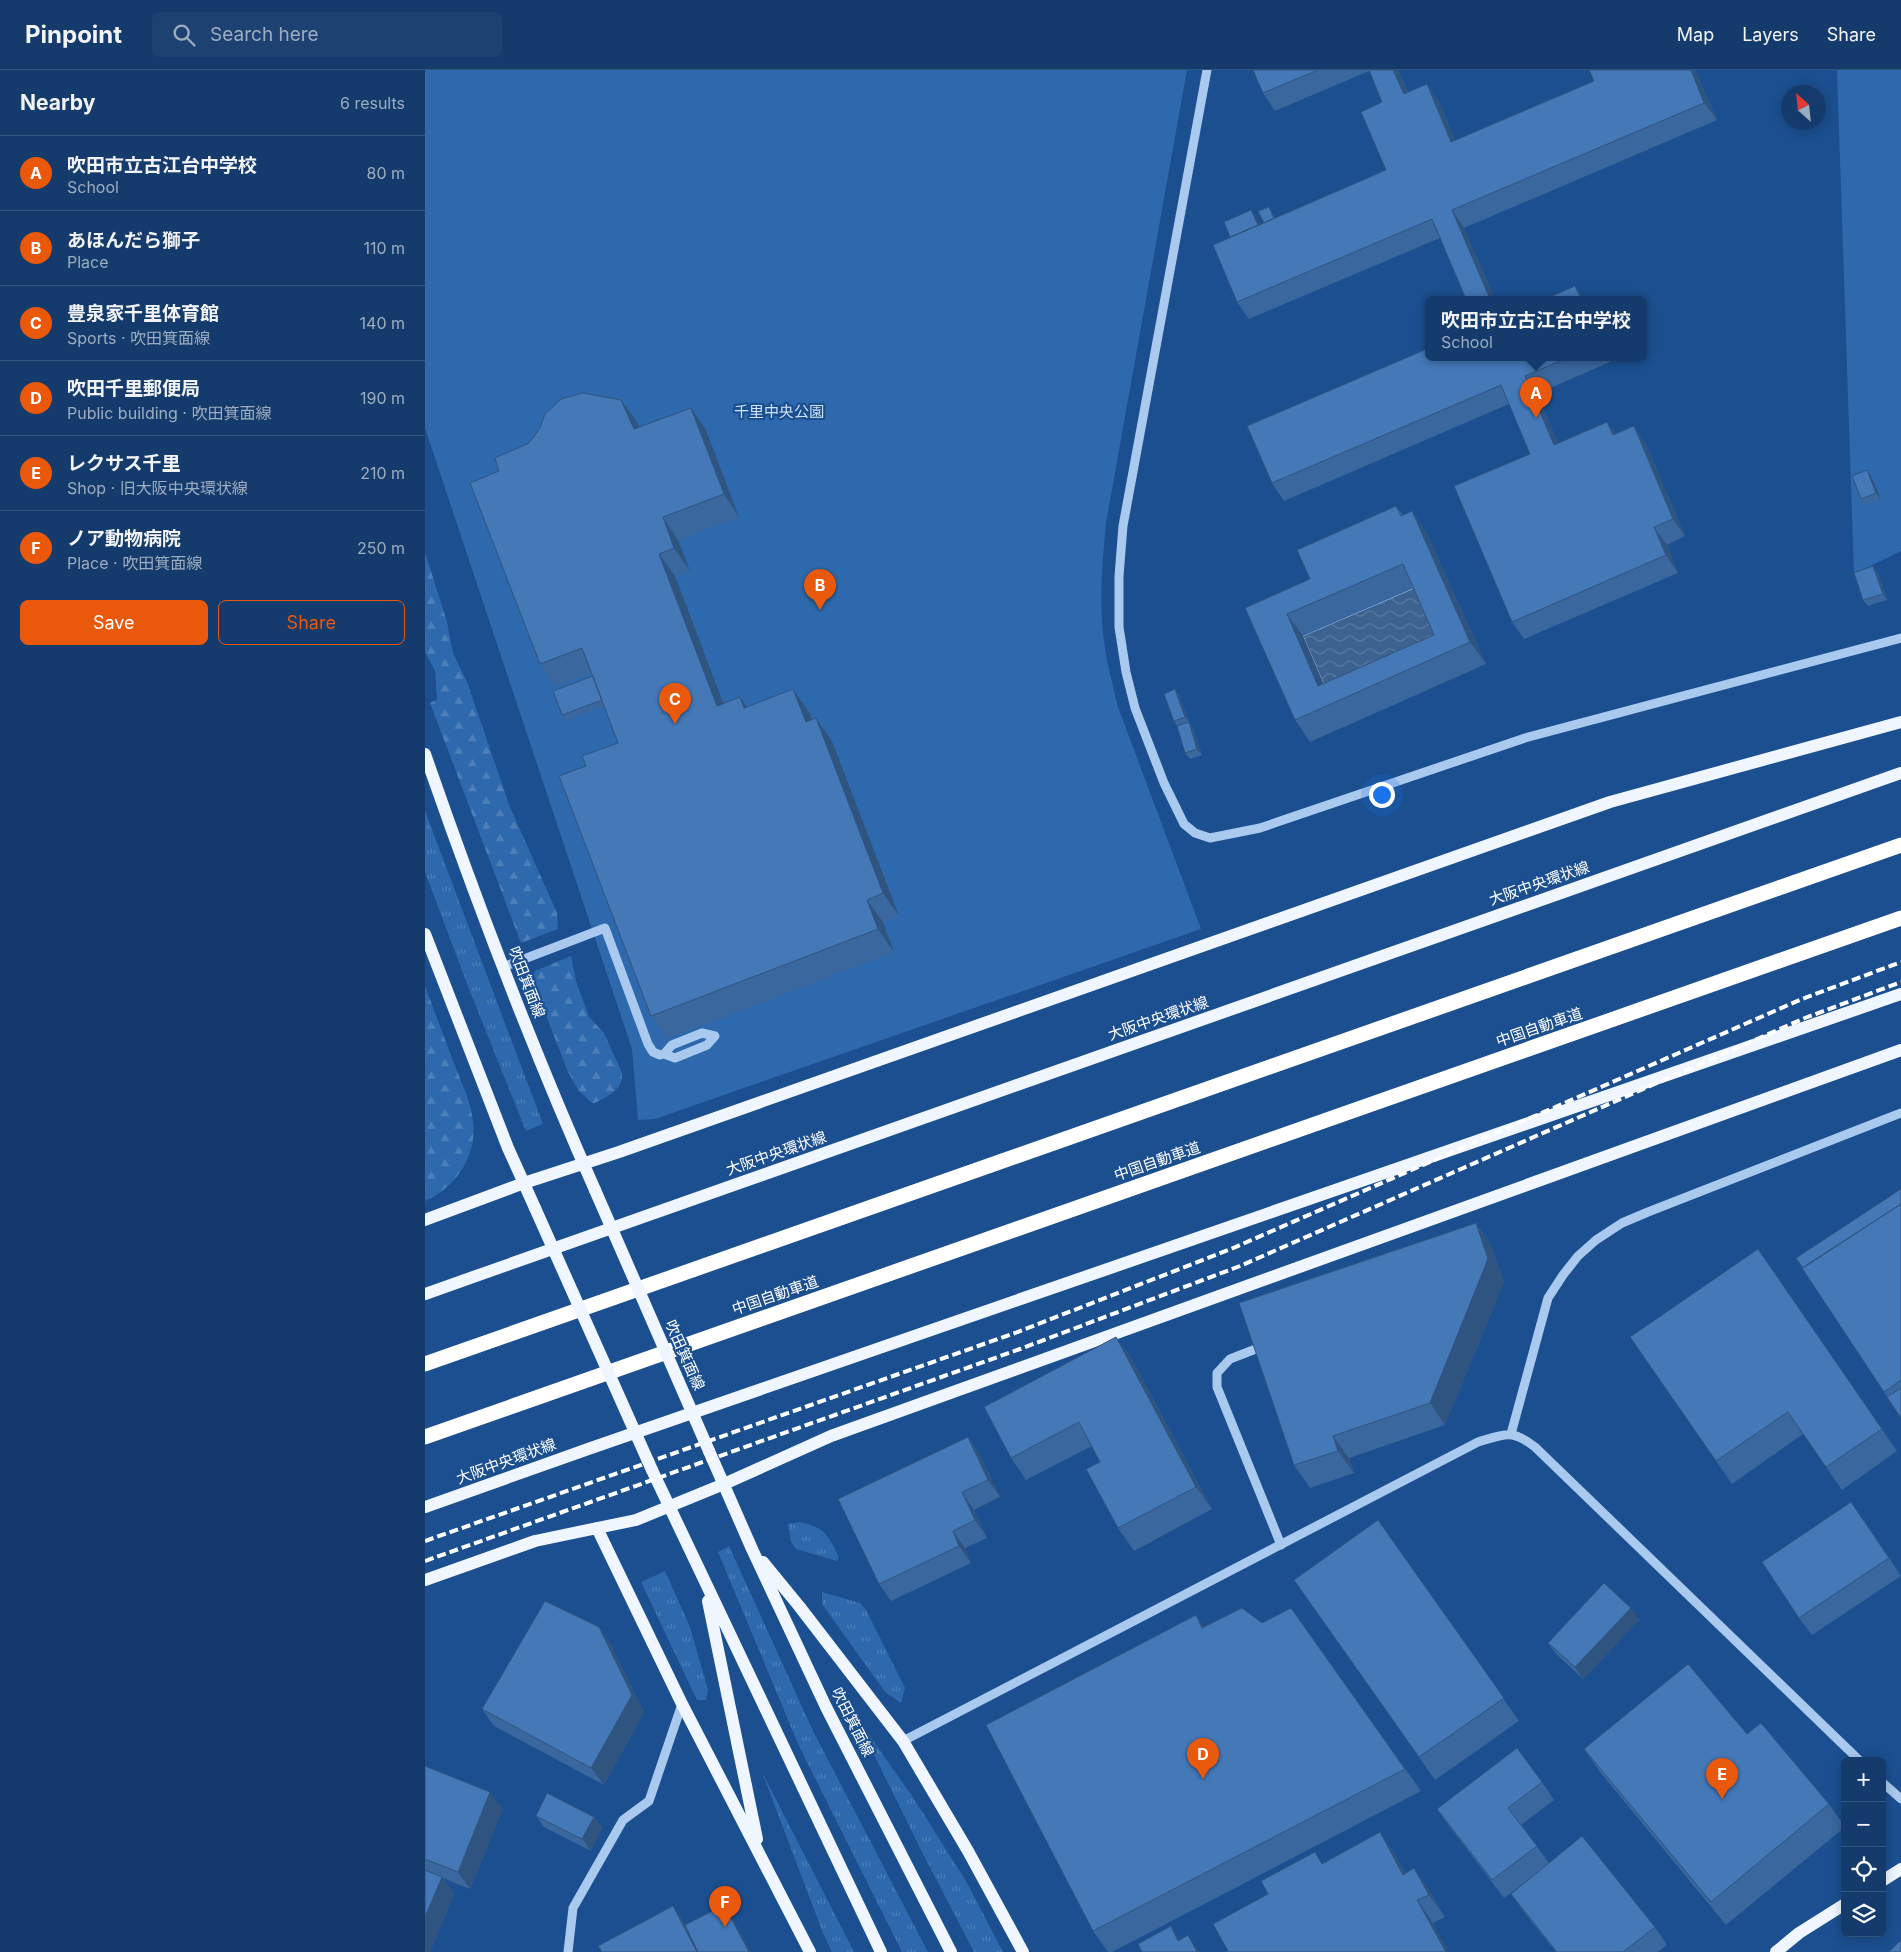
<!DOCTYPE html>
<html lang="en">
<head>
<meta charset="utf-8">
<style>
	:root { --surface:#143b6b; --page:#1d4271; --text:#f1f3f6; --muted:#9dadc1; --line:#33557e; --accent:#ea580c }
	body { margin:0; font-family:Inter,"Noto Sans JP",sans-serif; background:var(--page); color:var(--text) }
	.controls { position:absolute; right:15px; bottom:15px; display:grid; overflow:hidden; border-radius:8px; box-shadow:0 2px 12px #0003 }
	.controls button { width:45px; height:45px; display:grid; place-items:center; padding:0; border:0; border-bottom:1px solid var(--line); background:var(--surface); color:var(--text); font:25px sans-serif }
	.compass { position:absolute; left:1356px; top:15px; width:45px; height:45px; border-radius:50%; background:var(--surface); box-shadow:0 2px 12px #0003; rotate:333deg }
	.you { position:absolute; left:956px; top:724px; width:18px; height:18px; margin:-12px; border:4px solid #fff; border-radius:50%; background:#1a73e8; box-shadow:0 0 0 8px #1a73e833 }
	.badge { display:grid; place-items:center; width:32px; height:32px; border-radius:50%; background:var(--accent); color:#fff; font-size:16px; font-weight:700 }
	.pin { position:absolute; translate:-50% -41px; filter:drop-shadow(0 1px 2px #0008) }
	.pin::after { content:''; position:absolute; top:26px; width:18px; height:15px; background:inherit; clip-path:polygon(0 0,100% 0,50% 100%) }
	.popup { position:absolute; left:1000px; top:226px; width:222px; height:65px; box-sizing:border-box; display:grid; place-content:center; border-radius:8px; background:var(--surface); filter:drop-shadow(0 1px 4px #0005); font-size:16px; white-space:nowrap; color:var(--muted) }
	.popup b { font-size:19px; color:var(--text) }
	.popup::after { content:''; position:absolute; left:50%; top:100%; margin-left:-10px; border:10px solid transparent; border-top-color:var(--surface) }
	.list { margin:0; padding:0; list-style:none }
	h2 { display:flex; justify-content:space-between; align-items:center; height:65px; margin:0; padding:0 20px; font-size:21px }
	h2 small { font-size:16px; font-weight:400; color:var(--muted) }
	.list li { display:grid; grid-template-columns:32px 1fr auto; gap:15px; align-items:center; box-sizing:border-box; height:75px; padding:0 20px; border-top:1px solid var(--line) }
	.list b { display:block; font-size:19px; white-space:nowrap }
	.list p { margin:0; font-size:16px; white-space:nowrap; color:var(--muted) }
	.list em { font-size:16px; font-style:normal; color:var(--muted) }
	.actions { display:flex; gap:10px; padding:15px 20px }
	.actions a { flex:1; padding:11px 0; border:1px solid var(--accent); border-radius:8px; text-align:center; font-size:18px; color:var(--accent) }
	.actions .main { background:var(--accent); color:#fff }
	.icon { flex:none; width:28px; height:28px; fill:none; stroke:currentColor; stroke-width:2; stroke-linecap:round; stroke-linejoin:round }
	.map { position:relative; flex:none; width:1476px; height:1882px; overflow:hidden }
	header { display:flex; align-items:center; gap:30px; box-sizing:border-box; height:70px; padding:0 25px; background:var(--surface); border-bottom:1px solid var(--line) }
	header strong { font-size:24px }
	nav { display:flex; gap:28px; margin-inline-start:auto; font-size:18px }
	.search { width:350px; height:45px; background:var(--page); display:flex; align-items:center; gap:12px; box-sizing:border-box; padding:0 18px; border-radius:8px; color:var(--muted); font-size:19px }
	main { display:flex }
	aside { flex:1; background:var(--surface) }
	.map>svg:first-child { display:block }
	.grass { fill:url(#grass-tufts) }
	.forest { fill:url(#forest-firs) }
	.park { fill:#2e69ad }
	.water { fill:url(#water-waves); stroke:#9cc4f0 }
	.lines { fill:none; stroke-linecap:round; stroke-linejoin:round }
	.minor { stroke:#a9c9ee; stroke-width:9 }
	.major { stroke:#f0f6ff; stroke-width:12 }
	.highway { stroke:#fff; stroke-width:15 }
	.rail { stroke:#fff; stroke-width:4; stroke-dasharray:9 4; stroke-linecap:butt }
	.major-bridge { stroke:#f0f6ff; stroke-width:12 }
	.wall { fill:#3a679d; fill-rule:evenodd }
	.shaded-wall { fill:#305480 }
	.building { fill:#4478b7; stroke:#305480; fill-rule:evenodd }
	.labels { text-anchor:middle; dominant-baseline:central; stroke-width:4.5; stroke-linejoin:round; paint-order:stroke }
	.park-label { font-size:15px; fill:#cfe3fa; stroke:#1b4f8f }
	.street-label { font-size:15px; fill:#fff; stroke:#1b4f8f }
</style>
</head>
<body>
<header>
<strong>Pinpoint</strong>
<div class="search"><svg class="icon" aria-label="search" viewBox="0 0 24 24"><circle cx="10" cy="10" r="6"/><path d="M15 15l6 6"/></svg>Search here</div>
<nav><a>Map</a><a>Layers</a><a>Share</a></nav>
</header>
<main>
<aside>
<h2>Nearby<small>6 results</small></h2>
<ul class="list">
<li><span class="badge">A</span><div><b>吹田市立古江台中学校</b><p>School</p></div><em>80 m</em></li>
<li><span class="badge">B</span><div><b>あほんだら獅子</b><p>Place</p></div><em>110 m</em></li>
<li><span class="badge">C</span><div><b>豊泉家千里体育館</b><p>Sports · 吹田箕面線</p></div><em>140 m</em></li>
<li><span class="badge">D</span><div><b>吹田千里郵便局</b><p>Public building · 吹田箕面線</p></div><em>190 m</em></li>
<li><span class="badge">E</span><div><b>レクサス千里</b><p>Shop · 旧大阪中央環状線</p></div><em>210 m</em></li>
<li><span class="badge">F</span><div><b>ノア動物病院</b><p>Place · 吹田箕面線</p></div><em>250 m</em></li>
</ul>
<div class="actions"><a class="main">Save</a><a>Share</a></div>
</aside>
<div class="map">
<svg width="1476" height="1882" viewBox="0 0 1476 1882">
	<defs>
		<pattern id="grass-tufts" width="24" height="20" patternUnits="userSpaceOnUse" patternTransform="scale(1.25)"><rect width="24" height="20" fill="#2e69ad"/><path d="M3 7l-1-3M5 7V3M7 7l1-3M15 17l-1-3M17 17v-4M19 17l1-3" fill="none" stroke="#4d80b9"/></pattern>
		<pattern id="forest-firs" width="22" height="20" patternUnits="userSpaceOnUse" patternTransform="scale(1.25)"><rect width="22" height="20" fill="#2e69ad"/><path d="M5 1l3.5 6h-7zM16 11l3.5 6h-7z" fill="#4d80b9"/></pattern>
		<pattern id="water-waves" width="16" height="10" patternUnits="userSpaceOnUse" patternTransform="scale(1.25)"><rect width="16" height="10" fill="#3c6290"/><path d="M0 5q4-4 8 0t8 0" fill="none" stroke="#597aa1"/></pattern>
	</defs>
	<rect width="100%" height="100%" fill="#1b4f8f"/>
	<path class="grass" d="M0 741 118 1054 101 1061 44 919 0 802Z
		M375 1452C402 1459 402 1464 414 1487L412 1491 371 1479 366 1472 363 1454Z
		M304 1476 388 1661 503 1882H477L374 1676 293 1482Z
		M240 1501 265 1557 283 1620 281 1630H272L216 1512Z
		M397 1522 435 1533 441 1540 480 1618 476 1633 460 1622 397 1534Z
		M428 1642 489 1729 541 1811 578 1882H549L496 1780Z
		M337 1702 429 1882H407L398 1863Z"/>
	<path class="forest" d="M0 482 22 552 28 583 42 612 85 737 132 843 133 859 96 873 5 633 12 629 10 601 0 582Z
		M146 886 151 911 164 947 179 963 197 1003C199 1019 182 1027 170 1033H167L153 1020 143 1002 107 909 108 904 110 901Z
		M0 916C9 941 19 966 28 991 35 1009 44 1027 47 1045 55 1081 33 1117 0 1131Z"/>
	<path class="park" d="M0 0H762L681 453C678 485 675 517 677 549 678 579 686 608 693 637L776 859 230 1049 213 1050 207 979 0 358Z
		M1412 0H1476V481L1429 504Z"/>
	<path class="water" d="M994 516 1025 587 909 638 878 566Z"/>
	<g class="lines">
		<path class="minor" d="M782 0 698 456 694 506V557L701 602 710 638 739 713 759 754 770 763 785 768 835 758 1100 668 1476 568
			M78 897 180 858 223 974 228 982 235 985 239 984 250 988 282 975 290 966 277 963 247 975 239 984
			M841 1275 805 1289 792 1303V1317L856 1475
			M1086 1364 1123 1228 1138 1205 1153 1186 1171 1170 1197 1153 1223 1142 1476 1043
			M478 1671 1053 1372C1080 1364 1087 1359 1110 1377L1435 1691
			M1457 1712 1476 1729
			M143 1882 148 1838 198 1750 224 1731 257 1634"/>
		<path class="major" d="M0 684C51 831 107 978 170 1120
			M0 864 83 1078 110 1138
			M0 1150 99 1113 194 1082 1185 732 1476 652
			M0 1224 1476 703
			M284 1381 327 1479 401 1637 526 1882
			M227 1400 456 1882
			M0 1437 166 1378 1476 924
			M172 1458 257 1634 385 1882
			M338 1492 374 1536 478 1671 543 1781 598 1882
			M0 1510 110 1471 211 1450 299 1414 406 1366 1476 980
			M283 1531 332 1769
			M1457 1811 1476 1799
			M1351 1882 1374 1863 1420 1834"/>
		<path class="highway" d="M0 1294 1476 775
			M0 1367 1476 848"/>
		<path class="rail" d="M0 1471 590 1263 806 1179 1377 929 1476 892
			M0 1491 595 1279 815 1196 1380 948 1476 912"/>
		<path class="major-bridge" d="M170 1120 284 1381
			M110 1138 227 1400"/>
	</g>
	<path class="wall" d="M828 0H973L983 22 1002 14 1014 32 1030 70 1270 0 1292 50 1039 158 1070 229H1041L1015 168 824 249 812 232 831 146 834 155 839 153 844 137 850 148 961 100 957 32 944 1 850 41 838 23Z
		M1004 287H1185L1187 291 1112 324 1133 373 1191 364 1221 374 1260 466 1242 475 1253 503 1099 569 1087 552 1105 384 1084 334 859 431 847 413Z
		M266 338 281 360 314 447 253 470 265 501 250 506 299 634 315 627 322 637 368 619 384 642 387 649 391 648 407 671 474 846 458 852 469 882 242 969 226 946 161 696 193 673 179 636 141 651 137 645 168 606 167 603 130 617 115 594 74 401 104 373 115 358 212 352 214 357Z
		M1442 400 1446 406 1456 429 1440 435 1436 429Z
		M971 436 978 445 987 441 1002 464 1061 594 885 672 870 650 820 538 885 509ZM989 518 1009 565 898 614 878 566Z
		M1453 502 1462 530 1443 536 1438 530Z
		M750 619 754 625 764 652 768 658 777 685 765 689 760 683 752 656 749 651Z
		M1476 1119V1348L1377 1198Z
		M1051 1153 1066 1175 1079 1212 1020 1355 924 1388 929 1403 885 1418 869 1395Z
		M1333 1179 1472 1381 1417 1420 1378 1364 1307 1414 1291 1391Z
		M691 1267 707 1289 787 1439 709 1481 693 1458 675 1392 667 1376 601 1410 586 1388Z
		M543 1367 555 1385 575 1427 549 1440 562 1468 540 1478 546 1493 466 1531 454 1514Z
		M953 1450 1094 1651 1010 1710 869 1510Z
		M1439 1450 1476 1506 1387 1565 1374 1548Z
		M866 1538 996 1721 687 1882H683L668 1861 779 1557 837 1553Z
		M1214 1550 1158 1609 1131 1584 1123 1573Z
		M174 1557 186 1574 219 1642 179 1715 69 1656 57 1639Z
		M1159 1679 1404 1734 1420 1757 1301 1855 1175 1702Z
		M0 1696 78 1739 45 1819 18 1808 29 1824 5 1882H0Z
		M1117 1712 1129 1730 1096 1755 1124 1793 1230 1857 1242 1875 1233 1882H1131L1098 1841 1086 1824 1106 1808 1079 1828 1024 1756 1012 1739Z
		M111 1746 169 1747 177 1758 166 1781 119 1757Z
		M955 1762 970 1785 981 1804 1005 1821 1020 1847 1008 1853 803 1881 843 1824 898 1793Z"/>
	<path class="shaded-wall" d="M968 0H973L991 42 979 24Z
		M1266 0H1270L1292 50 1279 33Z
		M1002 14 1014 32 1038 89 1026 72Z
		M826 140 831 146 839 165 834 159Z
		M1027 140 1039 158 1070 229H1065Z
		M1150 216 1159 229H1156Z
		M1100 306 1112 324 1141 392 1129 375Z
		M196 330 212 352 225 381 209 359Z
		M266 338 281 360 314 447 299 424Z
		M1182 352 1195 369 1188 365Z
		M1209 356 1221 374 1260 466 1248 449Z
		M1442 400 1446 406 1456 429 1451 423Z
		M987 441 1002 464 1061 594 1045 572Z
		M238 447 253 470 265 501 249 478Z
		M1229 457 1242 475 1253 503 1241 485Z
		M234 484 250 506 308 659 292 636Z
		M1448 496 1453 502 1462 530 1458 524Z
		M862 544 878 566 907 633 893 616Z
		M368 619 384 642 397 674 381 652Z
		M750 619 754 625 764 653 760 647Z
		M315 627 331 650 319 638Z
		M391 648 407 671 474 846 458 823Z
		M764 652 768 658 777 685 772 679Z
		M442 830 458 852 469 882 453 859Z
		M1051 1153 1066 1175 1079 1212 1020 1355 1005 1333Z
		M691 1267 707 1289 787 1439 771 1417Z
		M908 1366 924 1388 929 1403 913 1381Z
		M543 1367 555 1385 575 1427 563 1410Z
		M537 1422 549 1440 562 1468 550 1450Z
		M528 1461 540 1478 546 1493 534 1476Z
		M1206 1538 1214 1550 1158 1609 1150 1597Z
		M771 1545 787 1568 777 1558Z
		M174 1557 186 1574 219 1642 179 1715 166 1698Z
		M65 1722 78 1739 45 1819 33 1802Z
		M169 1747 177 1758 166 1781 157 1769Z
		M955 1762 970 1785 994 1828 978 1805Z
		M989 1798 1005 1821 1020 1847 1004 1825Z
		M17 1807 29 1824 5 1882H0V1847Z
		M992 1830 1008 1853 1024 1882H1021Z
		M299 1835 307 1847 326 1882H324Z
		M248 1836 261 1854 276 1882H272Z
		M746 1856 761 1879 753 1871Z
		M763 1865 775 1882H772Z"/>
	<path class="building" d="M828 0H893L838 23Z
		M944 0H968L979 24 1002 14 1026 72 1169 11 1164 0H1266L1279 33 1027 140 1065 229H1041L1007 149 812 232 788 175 961 100 936 42 957 32Z
		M844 137 849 148 839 153 833 141Z
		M826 140 833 155 805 167 799 152Z
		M1150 216 1156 229H1120Z
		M1004 278V287H1144L1100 306 1129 375 1182 352 1188 365 1209 356 1248 449 1229 457 1241 485 1087 552 1029 416 1105 384 1076 315 847 413 822 356Z
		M158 323 196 330 209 359 266 338 299 424 238 447 249 478 234 484 292 636 315 627 319 638 368 619 381 652 391 648 458 823 442 830 453 859 226 946 134 706 161 696 157 686 193 673 157 578 115 594 45 413 74 401 70 388 104 373 115 358 120 344 136 329Z
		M1442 400 1451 423 1436 429 1427 406Z
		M971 436 976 446 987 441 1045 572 870 650 820 538 885 509 872 480ZM978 494 1009 565 893 616 862 544Z
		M1448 496 1458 524 1438 530 1429 503Z
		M168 606 177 630 137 645 128 621Z
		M750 619 760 647 749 651 739 624Z
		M764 652 772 679 760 683 752 656Z
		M1476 1119V1134L1378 1198 1371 1188Z
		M1476 1134V1310L1459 1322 1377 1198Z
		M1051 1153 1063 1189 1005 1333 908 1366 913 1381 869 1395 814 1233Z
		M1333 1179 1457 1359 1401 1397 1363 1342 1291 1391 1205 1267Z
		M691 1267 771 1417 693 1458 661 1399 675 1392 654 1352 586 1388 559 1337Z
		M1476 1318V1348L1462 1327Z
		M543 1367 563 1410 537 1422 550 1450 528 1461 534 1476 454 1514 413 1429Z
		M1426 1432 1464 1488 1374 1548 1337 1492Z
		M953 1450 1079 1628 994 1687 869 1510Z
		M1179 1513 1206 1538 1150 1597 1123 1573Z
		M120 1531 174 1557 207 1625 166 1698 57 1639Z
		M817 1538 837 1553 866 1538 980 1699 668 1861 561 1655 771 1545 777 1558Z
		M1263 1594 1322 1664 1336 1653 1404 1734 1286 1832 1159 1679Z
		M1092 1678 1117 1712 1083 1738 1112 1776 1067 1810 1012 1739Z
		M0 1696 65 1722 33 1802 0 1789Z
		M122 1723 169 1747 157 1769 111 1746Z
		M955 1762 978 1805 989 1798 1004 1825 992 1830 1021 1882H800L803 1881 788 1854 843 1824 836 1811 890 1782 897 1794Z
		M1157 1766 1230 1857 1198 1882H1132L1086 1824Z
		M0 1800 17 1807 0 1847Z
		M299 1835 324 1882H273L260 1855Z
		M248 1836 272 1882H177L173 1876Z
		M746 1856 753 1871 763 1865 772 1882H717L713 1874Z
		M1476 1870V1882H1464Z"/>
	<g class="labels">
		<g class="park-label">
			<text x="354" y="341">千里中央公園</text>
		</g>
		<g class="street-label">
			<text transform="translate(1114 813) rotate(-19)">大阪中央環状線</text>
			<text transform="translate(102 912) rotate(69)">吹田箕面線</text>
			<text transform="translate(733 948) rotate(-19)">大阪中央環状線</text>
			<text transform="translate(1114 957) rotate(-19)">中国自動車道</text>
			<text transform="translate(351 1083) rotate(-19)">大阪中央環状線</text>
			<text transform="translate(732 1091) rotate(-19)">中国自動車道</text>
			<text transform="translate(350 1225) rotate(-19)">中国自動車道</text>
			<text transform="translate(260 1285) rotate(66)">吹田箕面線</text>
			<text transform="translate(81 1391) rotate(-20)">大阪中央環状線</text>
			<text transform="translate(428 1652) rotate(63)">吹田箕面線</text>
		</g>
	</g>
</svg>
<div class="controls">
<button>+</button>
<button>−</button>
<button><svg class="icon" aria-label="locate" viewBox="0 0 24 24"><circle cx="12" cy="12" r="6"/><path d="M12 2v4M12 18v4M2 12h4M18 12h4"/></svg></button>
<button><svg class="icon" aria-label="layers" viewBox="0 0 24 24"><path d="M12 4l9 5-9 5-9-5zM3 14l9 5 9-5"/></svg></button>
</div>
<svg class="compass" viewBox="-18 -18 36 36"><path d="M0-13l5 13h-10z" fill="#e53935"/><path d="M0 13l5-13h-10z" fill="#9dadc1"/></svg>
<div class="you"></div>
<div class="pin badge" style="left:1111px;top:348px">A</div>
<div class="popup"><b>吹田市立古江台中学校</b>School</div>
<div class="pin badge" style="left:395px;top:540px">B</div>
<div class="pin badge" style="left:250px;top:654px">C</div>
<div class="pin badge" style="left:778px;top:1709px">D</div>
<div class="pin badge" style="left:1297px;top:1729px">E</div>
<div class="pin badge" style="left:300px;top:1857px">F</div>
</div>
</main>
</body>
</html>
